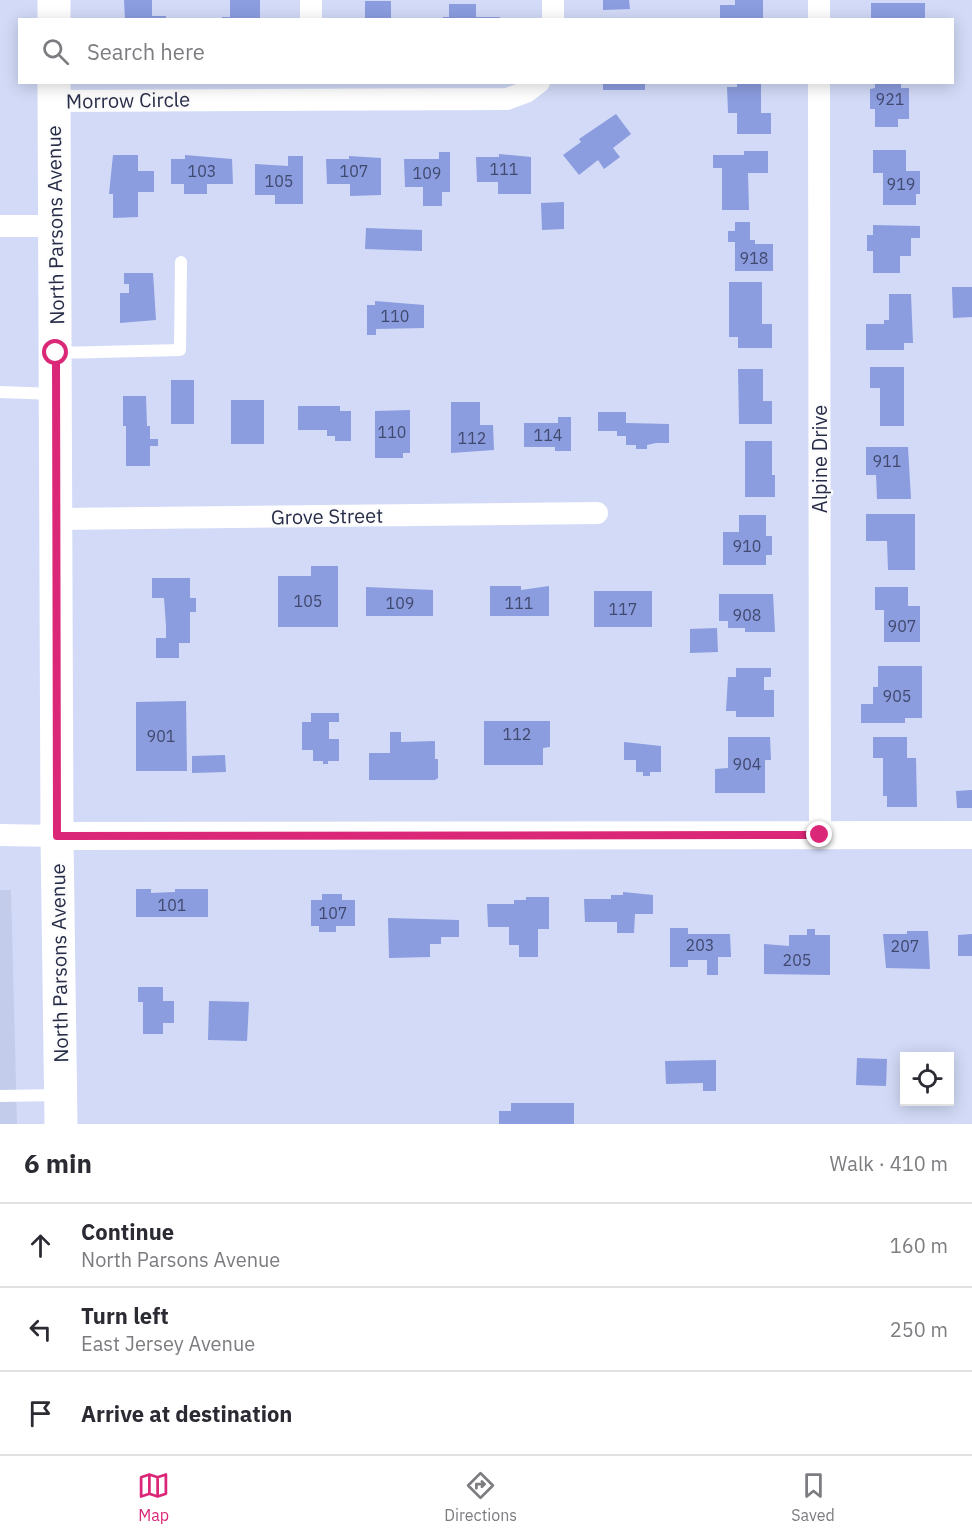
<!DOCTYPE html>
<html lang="en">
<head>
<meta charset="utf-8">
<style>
	:root { --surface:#fff; --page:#f7f7f7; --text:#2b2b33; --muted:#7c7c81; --line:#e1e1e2; --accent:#db2777 }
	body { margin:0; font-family:"IBM Plex Sans",sans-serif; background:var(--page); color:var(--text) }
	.controls { position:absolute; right:18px; bottom:18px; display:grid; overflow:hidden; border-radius:0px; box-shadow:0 3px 15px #0003 }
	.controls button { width:54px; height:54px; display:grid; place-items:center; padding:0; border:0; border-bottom:2px solid var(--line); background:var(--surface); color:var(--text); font:30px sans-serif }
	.stop { position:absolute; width:18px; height:18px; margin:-14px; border:4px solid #db2777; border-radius:50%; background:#fff }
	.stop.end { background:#db2777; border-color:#fff; box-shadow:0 2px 6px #0008 }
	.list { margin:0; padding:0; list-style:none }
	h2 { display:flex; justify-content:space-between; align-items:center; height:78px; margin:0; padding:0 24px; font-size:26px }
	h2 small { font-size:20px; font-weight:400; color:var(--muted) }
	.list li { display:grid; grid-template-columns:39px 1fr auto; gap:18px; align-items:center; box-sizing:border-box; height:84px; padding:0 24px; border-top:2px solid var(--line) }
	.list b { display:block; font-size:22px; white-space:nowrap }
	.list p { margin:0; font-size:20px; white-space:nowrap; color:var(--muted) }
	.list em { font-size:20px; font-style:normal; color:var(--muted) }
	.icon { flex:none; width:33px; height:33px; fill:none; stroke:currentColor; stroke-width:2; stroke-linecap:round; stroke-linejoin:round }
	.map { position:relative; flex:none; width:972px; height:1124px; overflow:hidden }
	.search { position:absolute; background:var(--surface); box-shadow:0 3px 15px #0003; left:18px; right:18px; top:18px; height:66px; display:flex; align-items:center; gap:15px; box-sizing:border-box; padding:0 21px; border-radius:0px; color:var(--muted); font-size:22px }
	.sheet { height:330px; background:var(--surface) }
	nav { display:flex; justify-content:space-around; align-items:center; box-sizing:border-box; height:84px; border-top:2px solid var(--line); background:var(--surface); font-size:16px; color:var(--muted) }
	nav a { display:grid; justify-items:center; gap:3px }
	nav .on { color:var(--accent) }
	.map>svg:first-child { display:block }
	.built { fill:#c3cceb }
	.building { fill:#8b9cdf }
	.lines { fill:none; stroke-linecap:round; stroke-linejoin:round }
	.service { stroke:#fff; stroke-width:12 }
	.minor { stroke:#fff; stroke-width:22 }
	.tertiary { stroke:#fff; stroke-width:28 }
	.secondary { stroke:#fff; stroke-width:33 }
	.route { stroke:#db2777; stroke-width:8 }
	.labels { text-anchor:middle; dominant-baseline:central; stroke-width:4.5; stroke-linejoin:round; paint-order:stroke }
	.number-label { font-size:16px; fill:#40496e }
	.street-label { font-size:20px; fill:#272d49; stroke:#fcfcfc }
</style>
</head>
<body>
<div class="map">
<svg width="972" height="1124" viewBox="0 0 972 1124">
	<rect width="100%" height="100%" fill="#d2daf7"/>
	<path class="built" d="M0 890H11L17 1124H0Z"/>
	<path class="building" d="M124 0H152V16H166V20H125Z
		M230 0H260V20H222V17H230Z
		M603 0H629L630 9 603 10Z
		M735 0H763V20H720V5H735Z
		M365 1H391V20H365Z
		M871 3H925V19L871 20Z
		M449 4H476V17H500V20H443V17H449Z
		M603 82H645V90H603Z
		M737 82H761V113H771V134H737V113H728L727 87H737Z
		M875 82H901V88H909V119H898V127H875V109H870V89L875 88Z
		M616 114 631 134 613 148 620 157 604 169 598 160 579 175 563 155 581 142 579 139Z
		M873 150H906V171H920V194H916V205H883V173H873Z
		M744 151H768V173H748L749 210H722V168H713V155H744Z
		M439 152H450V192H442V206H423V187H405L404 159H439Z
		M499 154 531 157V194H498V182H477L476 157H499Z
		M113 155H138V171H154V192H138V217L113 218V194H109Z
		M185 155 232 159 233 184H207V194H184V184H171V159H185Z
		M288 156H303V204H275V195H255V164L288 166Z
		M349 156 381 158V195L350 196V184H327L326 159H349Z
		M564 202V229L542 230 541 203Z
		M735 222H750V240H755V244H773V271H735V242H728V231H735Z
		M873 225 920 226V238H911V256H900V273H873V251H867V235H873Z
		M366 228 422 230V251L365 249Z
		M124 273H153L156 320 120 323V293H129V284H124Z
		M729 282H762V324H772V348H738V337H729Z
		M952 287H972V317L953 318Z
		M889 294H911L913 343H904V350H866V324H884V320H889Z
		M375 301 424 305V328L376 329V335H367V305H375Z
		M870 367H904V426H880V388H870Z
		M738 369H763V401H772V424H739Z
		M171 380H194V424H171Z
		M123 396H146L147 426H150V439H158V446H150V466H126V426H123Z
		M231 400H264V444H231Z
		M451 402H480V425H493L494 450 451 453Z
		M298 406H340V411H351V441H335V436H327V430H298Z
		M410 410V453H403V458H375V411Z
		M598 412H626V423L669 424V443H656L647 445V449H636V445H626V436H617V431H598Z
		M558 417H571V451H555V447H524V423H558Z
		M745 441H772V475H775V497H745Z
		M866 447H908L911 499H877L876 475H866Z
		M866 514H915V570H888L887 541H866Z
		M739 515H766V536H772V555H766V565H723V532H739Z
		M311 566H338V627H278V576H311Z
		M152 578H190V598H196V612H190V643H179V658H156V638H166V626L164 598H152Z
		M490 586H521V590L549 586V616H490Z
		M366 587 433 590V616H366Z
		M875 587H908V606H920V642H884V610H875Z
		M594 591H652V627H594Z
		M719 594H773L775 632H745V628H728V621H719Z
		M717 628 718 652 690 653V629Z
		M878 666H922V718H905V723H861V704H873V687H878Z
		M736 668H771V677H764V690H774V717H736V711H726L728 677H736Z
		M186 701 187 771H136V702Z
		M311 713H339V722H329V739H339V761H328V764H323V761H313V750H302V722H311Z
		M484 721H550V747L543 748V765H484Z
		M390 732H401V742L435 741V759H438V778L435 780H369V753H390Z
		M728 737H770L771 760H765V793H715V769L728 768Z
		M873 737H907V758H916L917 807H887V796H883V758H873Z
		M624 742 661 746V772H650V776H643V772H636V760H624Z
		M225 755 226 772 192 773V756Z
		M972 790V808H957L956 791Z
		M136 889H151V893L175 892V889H208V917H136Z
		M623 892 653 895V914H635L634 933H617V922H585L584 899H611V895H623Z
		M322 894H342V900H355V926H336V932H319V926H311V900H322Z
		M526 897H549V929H538V957H519V945H509V927H488L487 904H514V900H526Z
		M388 918 459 920V937H441V944H430V957L389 958Z
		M670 928H688V934H730L731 957H718V975H707V960H688V967H670Z
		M807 929H815V935H830V975L764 974V944L789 946V935H807Z
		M907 931H928L930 969 886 968 883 934H907Z
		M972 934V956H958V935Z
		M138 987H163V1001H174V1023H163V1034H143V1002H138Z
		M209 1001 249 1002 247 1041 208 1040Z
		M857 1058 887 1059 886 1086 856 1085Z
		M716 1060V1091H703V1083L666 1084 665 1061Z
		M511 1103H574V1124H499V1111H511Z"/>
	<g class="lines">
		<path class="service" d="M57 353 180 350 181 262
			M0 392 55 394
			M0 1096 59 1095"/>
		<path class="minor" d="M553 0V20
			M819 0V20
			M311 20V0
			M819 82 820 835
			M54 101 507 99 526 92 539 82
			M0 226H55
			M57 519 597 513
			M0 835 57 836"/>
		<path class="tertiary" d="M57 836 972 835"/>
		<path class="secondary" d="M54 20V0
			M54 82 57 836 61 1124"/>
	</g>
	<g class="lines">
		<path class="route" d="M56 353 57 836 820 835"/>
	</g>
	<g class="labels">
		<g class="number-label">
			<text x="890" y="99">921</text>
			<text x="504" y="169">111</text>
			<text x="202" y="171">103</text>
			<text x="354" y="171">107</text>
			<text x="427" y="173">109</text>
			<text x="279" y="181">105</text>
			<text x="901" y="184">919</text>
			<text x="754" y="258">918</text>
			<text x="395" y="316">110</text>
			<text x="392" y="432">110</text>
			<text x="548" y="435">114</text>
			<text x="472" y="438">112</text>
			<text x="887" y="461">911</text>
			<text x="747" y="546">910</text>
			<text x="308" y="601">105</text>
			<text x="400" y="603">109</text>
			<text x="519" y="603">111</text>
			<text x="623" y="609">117</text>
			<text x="747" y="615">908</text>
			<text x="902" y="626">907</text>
			<text x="897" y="696">905</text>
			<text x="517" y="734">112</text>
			<text x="161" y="736">901</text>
			<text x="747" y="764">904</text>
			<text x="172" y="905">101</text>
			<text x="333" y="913">107</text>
			<text x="700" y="945">203</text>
			<text x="905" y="946">207</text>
			<text x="797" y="960">205</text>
		</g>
		<g class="street-label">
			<text transform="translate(128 100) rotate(-1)">Morrow Circle</text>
			<text transform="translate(55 225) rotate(-91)">North Parsons Avenue</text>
			<text transform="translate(819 459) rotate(-90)">Alpine Drive</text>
			<text transform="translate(327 516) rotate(-1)">Grove Street</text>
			<text transform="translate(59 963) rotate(-91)">North Parsons Avenue</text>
		</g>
	</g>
</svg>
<div class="controls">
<button><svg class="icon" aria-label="locate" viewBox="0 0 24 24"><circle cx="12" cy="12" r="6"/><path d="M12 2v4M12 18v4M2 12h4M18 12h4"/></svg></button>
</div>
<div class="stop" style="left:56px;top:353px"></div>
<div class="stop end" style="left:820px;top:835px"></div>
<div class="search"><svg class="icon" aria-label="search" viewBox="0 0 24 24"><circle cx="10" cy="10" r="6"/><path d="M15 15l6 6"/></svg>Search here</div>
</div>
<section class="sheet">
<h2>6 min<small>Walk · 410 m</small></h2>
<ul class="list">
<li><svg class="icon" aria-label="ahead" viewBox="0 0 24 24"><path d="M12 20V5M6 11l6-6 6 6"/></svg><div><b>Continue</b><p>North Parsons Avenue</p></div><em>160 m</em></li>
<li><svg class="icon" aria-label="left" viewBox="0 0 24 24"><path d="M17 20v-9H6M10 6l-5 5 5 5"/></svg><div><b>Turn left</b><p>East Jersey Avenue</p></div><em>250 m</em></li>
<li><svg class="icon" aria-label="arrive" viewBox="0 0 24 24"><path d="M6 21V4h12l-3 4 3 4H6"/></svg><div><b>Arrive at destination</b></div></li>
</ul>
</section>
<nav>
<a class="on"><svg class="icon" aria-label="map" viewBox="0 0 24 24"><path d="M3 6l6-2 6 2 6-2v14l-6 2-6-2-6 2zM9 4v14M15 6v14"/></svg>Map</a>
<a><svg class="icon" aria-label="directions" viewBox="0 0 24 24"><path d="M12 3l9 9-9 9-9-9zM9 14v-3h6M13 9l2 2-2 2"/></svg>Directions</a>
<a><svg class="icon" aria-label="saved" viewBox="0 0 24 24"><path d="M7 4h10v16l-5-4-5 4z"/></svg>Saved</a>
</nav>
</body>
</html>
